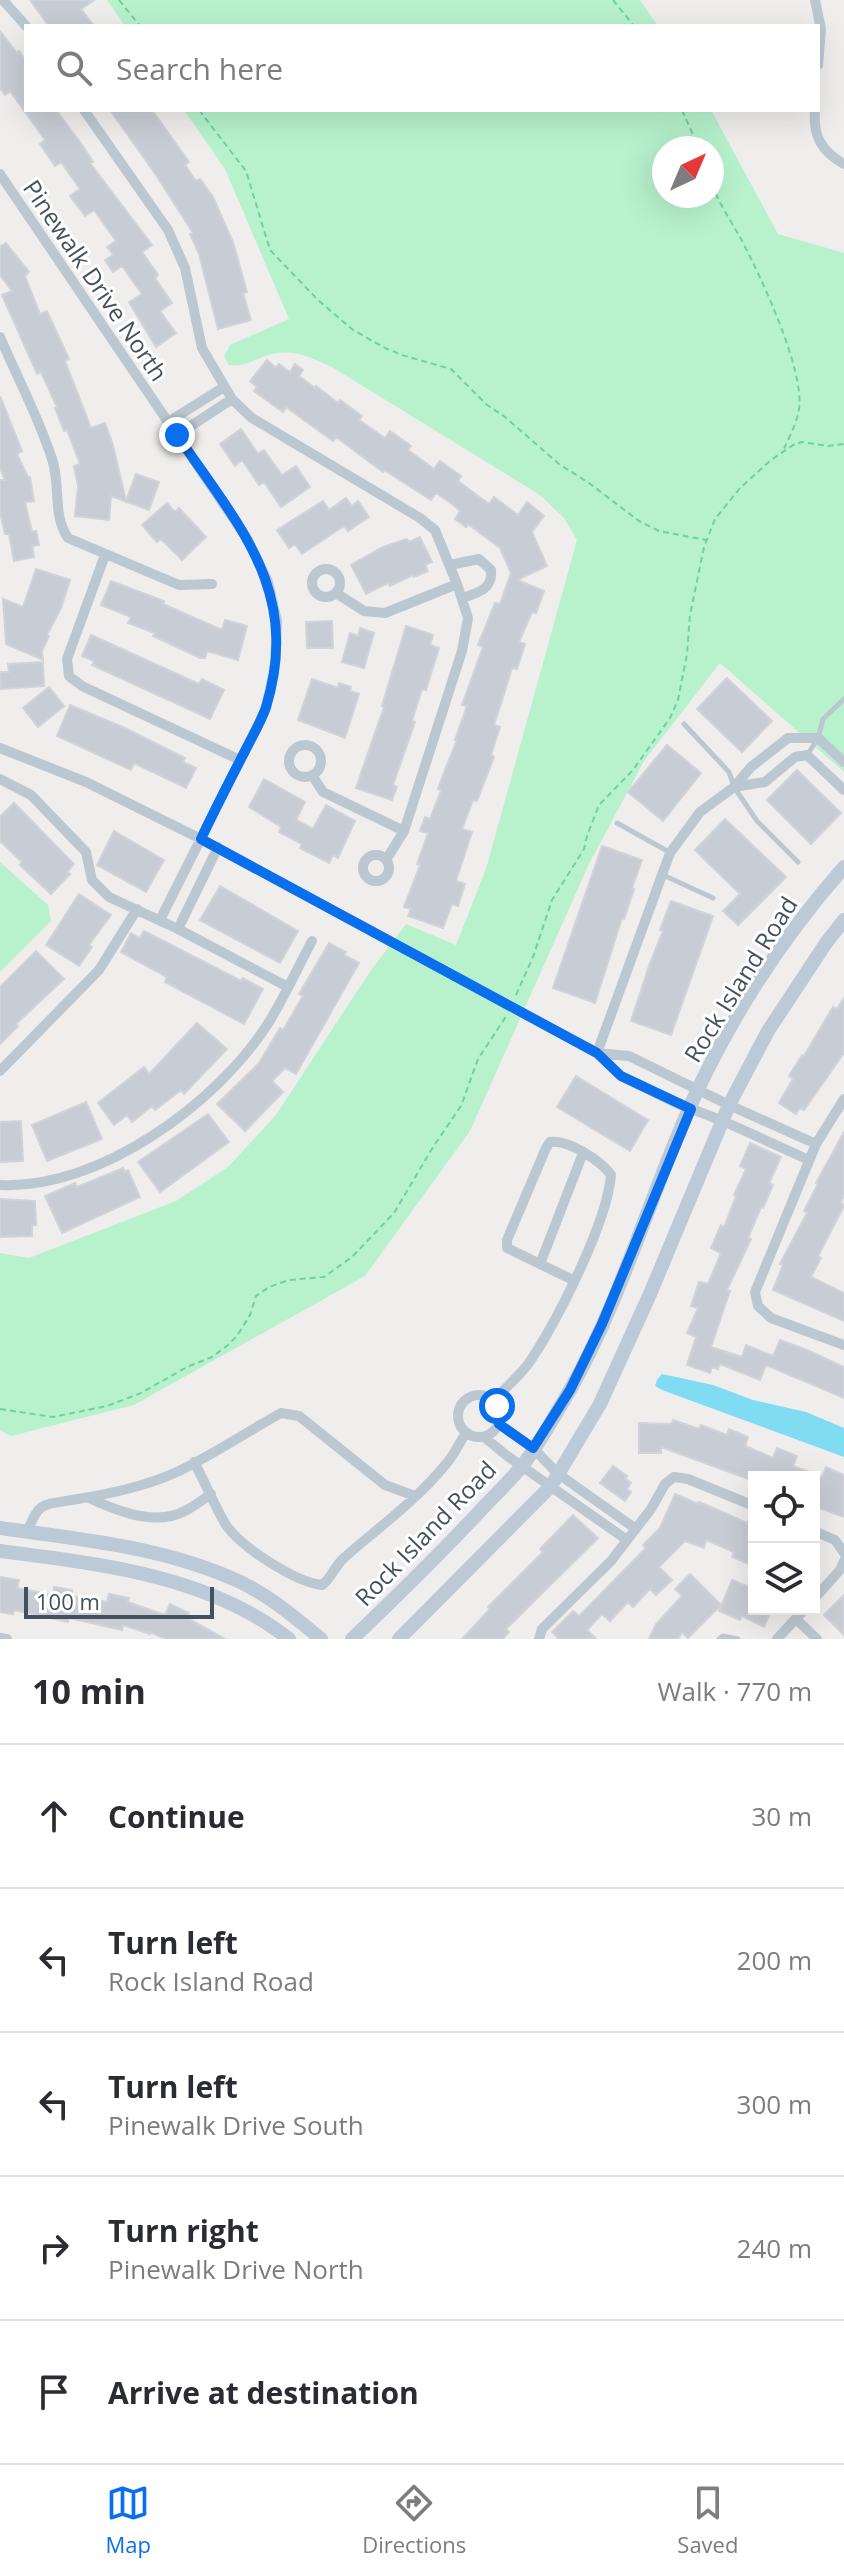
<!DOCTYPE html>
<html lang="en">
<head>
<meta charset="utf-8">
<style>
	:root { --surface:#fff; --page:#f7f7f7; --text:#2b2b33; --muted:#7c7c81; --line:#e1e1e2; --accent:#0a6fed }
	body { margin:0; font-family:"Open Sans",sans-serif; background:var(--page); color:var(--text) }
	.controls { position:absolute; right:24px; bottom:24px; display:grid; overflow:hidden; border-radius:0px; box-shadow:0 8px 32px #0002 }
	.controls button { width:72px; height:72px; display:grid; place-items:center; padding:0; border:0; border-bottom:2px solid var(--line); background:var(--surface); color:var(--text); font:40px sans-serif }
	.compass { position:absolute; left:652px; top:136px; width:72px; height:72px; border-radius:50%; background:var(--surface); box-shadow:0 8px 32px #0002; rotate:44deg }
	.scale { position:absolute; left:24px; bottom:20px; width:190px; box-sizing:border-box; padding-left:8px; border:4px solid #44515c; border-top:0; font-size:22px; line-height:28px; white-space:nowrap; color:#44515c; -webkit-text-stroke:6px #fff; paint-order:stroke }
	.stop { position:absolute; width:24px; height:24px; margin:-18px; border:6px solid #0a6fed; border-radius:50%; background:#fff }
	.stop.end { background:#0a6fed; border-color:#fff; box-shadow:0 2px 8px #0008 }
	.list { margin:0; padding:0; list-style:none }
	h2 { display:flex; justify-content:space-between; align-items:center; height:104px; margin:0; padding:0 32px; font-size:34px }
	h2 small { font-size:26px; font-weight:400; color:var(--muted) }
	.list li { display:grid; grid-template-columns:52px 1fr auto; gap:24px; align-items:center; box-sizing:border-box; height:144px; padding:0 32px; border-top:2px solid var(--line) }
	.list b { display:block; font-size:30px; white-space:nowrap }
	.list p { margin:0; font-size:26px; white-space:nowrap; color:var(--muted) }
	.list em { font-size:26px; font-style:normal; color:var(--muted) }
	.icon { flex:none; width:44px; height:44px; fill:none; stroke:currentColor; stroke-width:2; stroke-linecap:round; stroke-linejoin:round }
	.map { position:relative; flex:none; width:844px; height:1639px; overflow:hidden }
	.search { position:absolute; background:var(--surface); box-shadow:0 8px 32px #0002; left:24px; right:24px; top:24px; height:88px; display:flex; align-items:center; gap:20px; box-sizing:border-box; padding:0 28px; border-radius:0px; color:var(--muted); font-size:30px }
	.sheet { height:824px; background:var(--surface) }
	nav { display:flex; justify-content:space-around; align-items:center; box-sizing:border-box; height:112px; border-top:2px solid var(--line); background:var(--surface); font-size:22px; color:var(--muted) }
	nav a { display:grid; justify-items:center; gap:4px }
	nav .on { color:var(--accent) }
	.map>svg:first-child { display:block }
	.green { fill:#b7f2cd; fill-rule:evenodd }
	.water { fill:#80dcf3 }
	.building { fill:#c8ccd4; stroke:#d0d3d9; stroke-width:2 }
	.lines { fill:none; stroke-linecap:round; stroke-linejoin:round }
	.path { stroke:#6cd39f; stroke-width:2; stroke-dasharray:6 4; stroke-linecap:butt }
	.lane { stroke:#bcc8d1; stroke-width:5 }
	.street { stroke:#bcc8d1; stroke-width:10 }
	.secondary { stroke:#bcc9d6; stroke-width:14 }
	.route { stroke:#0a6fed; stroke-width:10 }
	.labels { text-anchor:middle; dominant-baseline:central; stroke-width:6; stroke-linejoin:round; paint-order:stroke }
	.street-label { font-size:24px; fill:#44515c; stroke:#fff }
</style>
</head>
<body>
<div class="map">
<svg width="844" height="1639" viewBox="0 0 844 1639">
	<rect width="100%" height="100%" fill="#f0eded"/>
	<path class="green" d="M107 0H640L658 26H125Z
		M184 110H711L778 234 844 253V772L720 663 644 761 589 864 470 1131 365 1276 134 1405 11 1436 0 1430V1253L29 1258 176 1201 228 1167 276 1115 369 973 406 924 456 945 486 869 577 540 564 518 540 495 332 367C314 359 298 350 277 353 260 355 247 368 229 365L224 356 230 345 289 319 225 169ZM664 148H712V196H664Z
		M0 862 48 905 51 921 0 972Z"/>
	<path class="water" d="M662 1374 713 1385 753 1400 806 1412 844 1428V1457L662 1390 655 1386 657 1380Z"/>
	<path class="building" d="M30 0H94L81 9 94 26H49Z
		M0 31 17 53 19 51 26 61V110H56L83 146 93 162 90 163 152 245 142 252 158 275 155 278 172 303 160 311 176 333 156 347 129 302 142 294 122 266 113 272 105 260 113 255 107 247 116 241 94 210 85 216 70 196 80 189 61 162 55 166 40 144 45 140 10 91 5 95 0 88Z
		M110 110H152L189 162 185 165 196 181 200 179 213 197 233 242 247 292 243 293 251 320 218 329 199 254 190 234 193 233 156 175Z
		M6 243 29 272 25 276 40 314 47 311 69 359 65 361 91 428 105 423 113 445 126 501 136 474 159 482 149 510 111 496 109 520 75 516 78 486 74 466 80 464 67 430 64 431 55 408 57 407 41 372 37 374 2 295 12 291 0 275V247Z
		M267 360 276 368 279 364 290 372 295 364 303 370 299 376 315 388 316 386 338 403 340 400 362 416 359 420 385 438 390 431 411 446 408 450 434 469 440 461 461 476 458 481 489 504 494 497 518 515 527 502 544 516 532 532 547 566 517 580 544 591 536 613 532 612 519 642 525 644 517 669 512 668 504 694 494 725 500 727 491 755 494 757 477 801 473 800 462 829 472 832 456 881 465 884 458 906 452 904 443 928 408 916 411 909 404 907 420 865 417 864 428 833 420 831 425 817 430 819 441 790 438 789 443 775 457 740H455L467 706 462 705 483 647 478 645 495 603 500 604 511 573 500 548 468 524 466 527 455 519 460 511 452 504 436 493 431 500 384 470 383 472 336 437 333 441 286 407 283 412 254 391 257 387 250 381Z
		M0 396 22 451 17 454 28 477H30L34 501 25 502 32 532 36 531 39 545 32 546 34 557 14 561 9 534H5L0 512V480H5L0 468Z
		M241 429 258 454 264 450 282 475 296 466 310 487 281 507 264 482 259 485 242 460 235 466 220 444Z
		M346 498 352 506 358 501 369 517 348 531 344 526 302 554 295 544 289 548 277 530 323 501 329 510Z
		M167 503 175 512 179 508 206 537 182 560 161 539 157 542 142 525Z
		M420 537 432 562 425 565 428 571 414 577 413 575 390 586 388 583 366 594 351 565 383 547 407 539 409 542Z
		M36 569 70 580 61 608 47 635 49 636 42 651 43 660 6 644 3 599 23 607Z
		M111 581 164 601 163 604 222 630 225 620 247 626 238 660 207 651 205 658H200L153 636 155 633 128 623 131 617 101 605Z
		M332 621 333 648H307L306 622Z
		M406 626 433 635 430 645 439 648 426 690 422 689 412 721 415 722 393 785 397 787 392 800 356 788 384 707 382 706Z
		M360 628 374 633 364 668 342 662 350 633 358 636Z
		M91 635 199 684 202 679 224 690 210 719 92 665 94 661 82 656Z
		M43 662 44 686 1 689 0 672H9L8 664Z
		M727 678 772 721 742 752 697 709Z
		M312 679 338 688 339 683 351 687 350 691 359 694 345 738 298 720Z
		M49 687 64 706 38 727 23 708Z
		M70 705 125 728 185 758 183 762 196 768 186 788 134 763 131 770 57 736Z
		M667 745 701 773 663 821 628 792Z
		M797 770 841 813 811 844 767 800Z
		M264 779 305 802 296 820 313 829 326 805 355 821 338 858 333 855 329 863 300 848 302 844 279 832 281 827 249 807Z
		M14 803 74 864 67 872 70 874 51 894 20 865 22 862 0 841V817Z
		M725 819 786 877 738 925 723 911 740 894 695 850Z
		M114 831 164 860 146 892 97 865Z
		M602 846 642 860 632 888 634 889 624 919 622 918 595 1003 553 988Z
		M220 886 298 931 280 963 200 920Z
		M79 894 111 915 89 945 92 947 79 966 46 945Z
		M671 901 713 916 671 1035 631 1021 650 963 663 931 660 930Z
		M144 931 241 981 243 978 263 989 244 1024 165 982 167 977 121 952 131 933 140 938Z
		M329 943 346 952 344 955 359 963 296 1074 285 1068 272 1081 283 1092 245 1131 217 1104 259 1063 280 1028 283 1030 303 996 299 994Z
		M36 951 64 979 16 1024 18 1026 0 1044V987Z
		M844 998V1053L804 1110 800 1108 796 1114 779 1103 793 1079 789 1076 802 1055 804 1056 833 1007 837 1009Z
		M197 1023 227 1049 184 1094 181 1090 155 1110 152 1106 132 1122 127 1115 114 1125 98 1103 144 1067 149 1074Z
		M576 1076 648 1120 630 1151 557 1107Z
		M86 1102 102 1139 47 1161 32 1125Z
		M208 1114 229 1142 160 1192 138 1162Z
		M21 1121 23 1161 0 1162V1122Z
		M844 1132V1195L841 1202 844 1206 818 1256 821 1258 811 1277 844 1293V1321L773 1290 783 1265 780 1264 807 1213 804 1211 818 1184 816 1183Z
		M750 1143 781 1157 769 1183 773 1185 763 1208 761 1207 748 1238 751 1239 727 1290 730 1291 711 1347 742 1357 746 1345 773 1356 780 1340 807 1350 844 1367V1398L766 1365 760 1380 720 1364 718 1369 712 1367 710 1373 687 1365 696 1337 687 1333 698 1308 691 1306 699 1282 708 1284 721 1253 711 1248 721 1225 724 1227 736 1196 734 1195 746 1169 740 1166Z
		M123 1168 125 1172 128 1170 140 1197 62 1233 45 1196 75 1183 77 1187Z
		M0 1199 35 1201 36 1225H32V1236L0 1237Z
		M673 1420 699 1429 701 1425 727 1435 729 1429 748 1437 745 1446 773 1458 777 1448 797 1456 793 1466 822 1477 826 1467 844 1475V1517L814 1506V1477H754V1481L661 1447V1453H639V1423L672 1424Z
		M613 1466 627 1476 625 1478 631 1483 627 1489 631 1492 625 1501 600 1483Z
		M675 1494 698 1504 699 1502 718 1510 747 1523 751 1513 754 1514V1566L732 1557 734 1552 706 1540 704 1548 685 1541 659 1567 672 1580 656 1595 650 1589 633 1607 628 1602 610 1621 602 1614 587 1630 596 1639H559L552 1632 573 1611 579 1616 646 1548 643 1545 660 1528Z
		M573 1515 598 1538 506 1629 509 1632 503 1639H462L490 1609 488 1607 543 1552 540 1549Z
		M690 1574 721 1605 688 1638 682 1632 678 1639H649L656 1624 682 1596 675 1589Z
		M0 1577 19 1580 17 1588 53 1595 54 1587 72 1590V1596L107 1602 109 1594 129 1598 128 1602 165 1615 170 1604 189 1613 187 1618 225 1639H166L150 1632V1634L123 1625 122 1630 69 1618 68 1622 14 1610 13 1614 0 1612Z
		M732 1580 754 1589V1609H772L764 1627 742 1616 740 1620 719 1611Z
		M844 1595V1635L824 1615Z"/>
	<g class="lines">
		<path class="path" d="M119 0 140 26
			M613 0 634 26
			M199 110 246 171 270 250 318 300 353 330 385 348 402 355 451 369 486 404 505 417 559 464 589 483 639 521 659 531 706 540
			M682 110 699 148
			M712 184C719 204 731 221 741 239 760 275 805 370 799 409 797 423 789 437 784 449
			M516 995 533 957 552 900 584 849 587 836 599 805 633 770 670 718 678 700 687 654 690 615 704 547 715 519 740 488 771 460 793 445 802 442 828 446 844 444
			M0 1409 53 1417 107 1406 141 1393 187 1367 212 1357 228 1345 237 1336 250 1315 256 1296 269 1287 289 1280 324 1277 352 1257 394 1213 433 1147 461 1106 478 1059 507 1015"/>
		<path class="lane" d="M684 724 729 772 734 787 757 821 798 862
			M808 754 818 738 823 719 844 699
			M617 823 669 852
			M663 875 713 898
			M719 1639 723 1636 738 1639"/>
		<path class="street" d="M3 0 26 26
			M815 0 821 29 818 65
			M84 110 168 230 185 268 202 348 232 399 252 418 420 518 435 530 457 584 468 618 462 651 404 831 386 860
			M815 110C813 136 821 151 844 164
			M0 174 248 540 268 582 277 621 275 665 266 709 160 920
			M0 337C17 377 39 418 52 459 61 485 52 515 68 538L179 585 212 584
			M168 422 224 387
			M177 435 232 399
			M105 555 67 659 69 676 82 686 240 760
			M450 565 479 559 491 570C493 589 478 593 462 598
			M312 583a14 14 0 1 1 28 0a14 14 0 1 1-28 0Z
			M336 593 364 611 385 613 457 584
			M289 761a16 16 0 1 1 32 0a16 16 0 1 1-32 0Z
			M0 748 86 782 201 839 597 1053 621 1076 676 1103 723 1121 809 1160
			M312 775 323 792 404 831
			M0 779 31 795 86 852 92 880 109 897 178 929 288 987
			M734 787 765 782 795 757 807 755 844 790
			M363 868a13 13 0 1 1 26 0a13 13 0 1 1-26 0Z
			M178 929 218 847
			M597 1053 670 853 700 812 734 787 751 767 788 738H818L844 762
			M597 1053 629 1056 729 1105 816 1144
			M0 1071 99 970 137 909
			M844 1099 816 1144 755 1292 758 1306 771 1318 844 1345
			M0 1185C99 1190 218 1103 269 1022 285 996 298 967 312 941
			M540 1264 583 1153
			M458 1416a21 21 0 1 1 42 0a21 21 0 1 1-42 0Z
			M493 1401C505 1388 521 1375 531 1360 558 1319 607 1223 611 1175 601 1161 568 1139 550 1142L546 1148 507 1240V1248L573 1280
			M499 1424 533 1448 557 1473 636 1529
			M484 1437 506 1455 627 1540
			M194 1462C205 1482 214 1505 226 1525 241 1547 295 1582 322 1585 331 1579 335 1565 345 1557 379 1527 417 1500 446 1464 454 1455 459 1443 466 1433
			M89 1498C113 1509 144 1522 171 1516 186 1513 199 1502 211 1494
			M814 1531 835 1540 844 1553
			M27 1532C39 1502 41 1505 72 1500 108 1494 145 1487 179 1471 214 1454 247 1432 281 1413L299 1416 385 1485 415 1496
			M814 1599 840 1570 844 1561
			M796 1619 817 1639
			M0 1638 7 1639
			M539 1639 542 1629 611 1561 651 1509 665 1484 674 1477 688 1479 754 1506
			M777 1639 805 1609"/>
		<path class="secondary" d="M0 1528C77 1539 157 1546 229 1577 264 1591 292 1615 321 1639
			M0 1551C99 1564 208 1575 289 1639
			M352 1639C396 1597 439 1555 480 1511 494 1496 509 1482 522 1466 540 1443 555 1415 570 1390 624 1295 652 1187 698 1089 736 1009 786 933 844 867
			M399 1639 551 1486 600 1404 650 1294 729 1105 768 1031 826 943 844 920"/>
	</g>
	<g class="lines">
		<path class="route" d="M177 435C238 525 302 591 266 707 261 722 252 737 245 751 230 780 215 809 201 839L597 1053 621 1076 691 1109 602 1324 570 1390 533 1448 499 1424 497 1406"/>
	</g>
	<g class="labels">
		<g class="street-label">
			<text transform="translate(96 280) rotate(56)">Pinewalk Drive North</text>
			<text transform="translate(740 979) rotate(-58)">Rock Island Road</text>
			<text transform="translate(425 1533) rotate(-46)">Rock Island Road</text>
		</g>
	</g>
</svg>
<div class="controls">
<button><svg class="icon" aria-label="locate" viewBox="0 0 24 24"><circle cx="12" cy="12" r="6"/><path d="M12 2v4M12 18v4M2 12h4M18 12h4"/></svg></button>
<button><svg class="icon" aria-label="layers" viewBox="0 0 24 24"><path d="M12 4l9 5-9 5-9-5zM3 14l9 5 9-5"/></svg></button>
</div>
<svg class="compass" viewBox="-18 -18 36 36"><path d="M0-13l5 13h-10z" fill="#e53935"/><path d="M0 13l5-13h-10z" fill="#7c7c81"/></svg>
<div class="scale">100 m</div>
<div class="stop" style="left:497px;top:1406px"></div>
<div class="stop end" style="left:177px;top:435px"></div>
<div class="search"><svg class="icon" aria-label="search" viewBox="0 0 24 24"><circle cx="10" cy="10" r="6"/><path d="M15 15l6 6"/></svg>Search here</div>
</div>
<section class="sheet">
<h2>10 min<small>Walk · 770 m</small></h2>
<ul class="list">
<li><svg class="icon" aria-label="ahead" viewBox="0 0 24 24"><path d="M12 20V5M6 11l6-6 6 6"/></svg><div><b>Continue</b></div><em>30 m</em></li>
<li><svg class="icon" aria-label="left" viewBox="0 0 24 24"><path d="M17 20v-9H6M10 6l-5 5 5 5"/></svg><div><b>Turn left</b><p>Rock Island Road</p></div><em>200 m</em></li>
<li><svg class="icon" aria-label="left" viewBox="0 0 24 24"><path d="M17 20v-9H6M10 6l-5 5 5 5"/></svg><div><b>Turn left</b><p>Pinewalk Drive South</p></div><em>300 m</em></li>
<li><svg class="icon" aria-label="right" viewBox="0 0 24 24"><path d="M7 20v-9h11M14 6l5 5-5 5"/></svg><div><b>Turn right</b><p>Pinewalk Drive North</p></div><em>240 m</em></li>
<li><svg class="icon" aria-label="arrive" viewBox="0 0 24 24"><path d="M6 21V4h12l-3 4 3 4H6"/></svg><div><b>Arrive at destination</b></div></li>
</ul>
</section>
<nav>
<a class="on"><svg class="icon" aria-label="map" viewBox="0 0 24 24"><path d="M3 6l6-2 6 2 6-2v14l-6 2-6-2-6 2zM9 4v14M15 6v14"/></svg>Map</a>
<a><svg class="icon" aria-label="directions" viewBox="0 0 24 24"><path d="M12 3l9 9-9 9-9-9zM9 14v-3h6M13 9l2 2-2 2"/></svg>Directions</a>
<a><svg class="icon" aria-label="saved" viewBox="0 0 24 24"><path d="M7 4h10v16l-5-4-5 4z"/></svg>Saved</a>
</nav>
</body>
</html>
